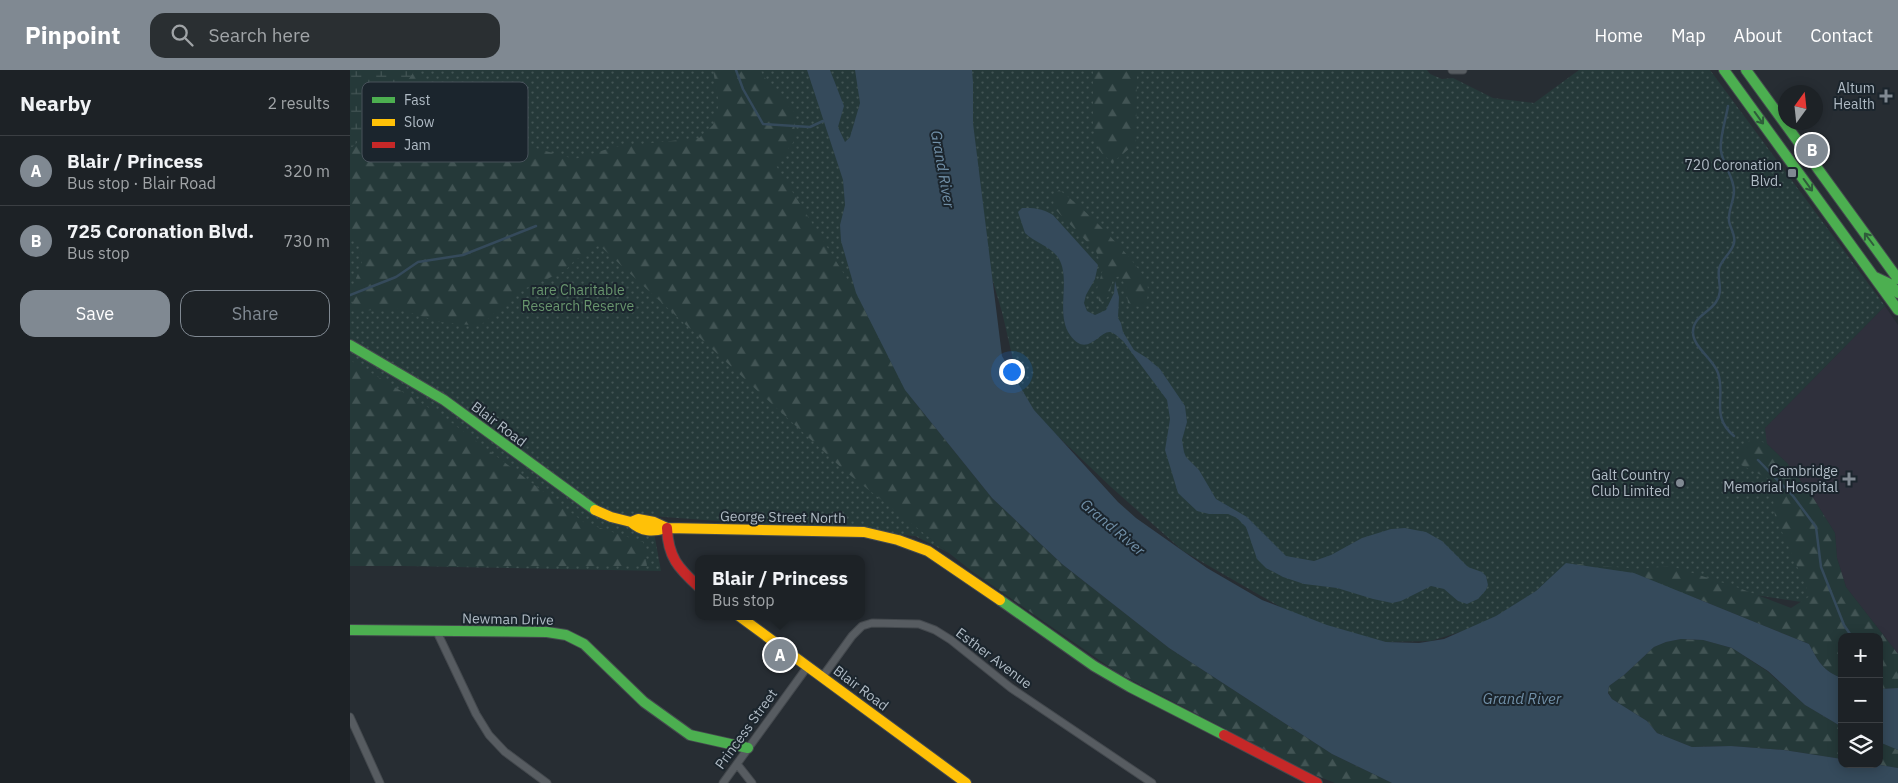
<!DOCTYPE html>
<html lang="en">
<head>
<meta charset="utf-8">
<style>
	:root { --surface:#1d2226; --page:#2a2f32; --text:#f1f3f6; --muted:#a0a4a7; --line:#3b3f43; --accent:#808992 }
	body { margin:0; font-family:"IBM Plex Sans",sans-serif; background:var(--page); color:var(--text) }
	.controls { position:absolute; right:15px; bottom:15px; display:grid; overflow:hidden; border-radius:10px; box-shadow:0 2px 12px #0003 }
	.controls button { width:45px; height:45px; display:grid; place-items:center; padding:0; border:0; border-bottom:1px solid var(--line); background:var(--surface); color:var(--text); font:25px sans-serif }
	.compass { position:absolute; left:1428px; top:15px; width:45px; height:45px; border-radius:50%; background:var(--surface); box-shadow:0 2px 12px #0003; rotate:15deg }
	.you { position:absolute; left:661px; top:301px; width:18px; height:18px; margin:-12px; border:4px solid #fff; border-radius:50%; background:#1a73e8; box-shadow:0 0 0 8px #1a73e833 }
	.badge { display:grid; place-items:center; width:32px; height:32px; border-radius:50%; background:var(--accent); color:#fff; font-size:16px; font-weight:700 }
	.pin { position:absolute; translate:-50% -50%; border:2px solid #fff; box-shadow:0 1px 5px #0006 }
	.popup { position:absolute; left:345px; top:485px; width:170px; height:65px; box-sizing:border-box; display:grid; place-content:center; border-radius:10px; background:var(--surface); filter:drop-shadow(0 1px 4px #0005); font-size:16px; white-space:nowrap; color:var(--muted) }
	.popup b { font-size:19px; color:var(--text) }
	.popup::after { content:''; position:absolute; left:50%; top:100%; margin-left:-10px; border:10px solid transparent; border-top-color:var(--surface) }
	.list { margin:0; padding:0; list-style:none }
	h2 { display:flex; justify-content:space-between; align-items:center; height:65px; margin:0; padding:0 20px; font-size:21px }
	h2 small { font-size:16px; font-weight:400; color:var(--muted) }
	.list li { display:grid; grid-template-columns:32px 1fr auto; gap:15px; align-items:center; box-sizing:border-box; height:70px; padding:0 20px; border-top:1px solid var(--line) }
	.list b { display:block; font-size:19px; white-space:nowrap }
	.list p { margin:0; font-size:16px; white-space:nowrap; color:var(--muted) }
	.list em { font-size:16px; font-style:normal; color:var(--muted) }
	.actions { display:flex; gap:10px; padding:15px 20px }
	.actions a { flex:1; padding:11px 0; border:1px solid var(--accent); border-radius:15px; text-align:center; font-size:18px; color:var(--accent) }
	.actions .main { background:var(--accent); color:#fff }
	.icon { flex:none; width:28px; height:28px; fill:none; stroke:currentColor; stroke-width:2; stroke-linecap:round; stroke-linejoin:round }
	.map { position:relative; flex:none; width:1548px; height:713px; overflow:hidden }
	header { display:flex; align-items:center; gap:30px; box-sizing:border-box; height:70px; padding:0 25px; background:var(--accent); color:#fff }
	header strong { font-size:24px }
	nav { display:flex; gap:28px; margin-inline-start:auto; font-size:18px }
	.search { width:350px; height:45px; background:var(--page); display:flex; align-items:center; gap:12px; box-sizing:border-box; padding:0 18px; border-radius:15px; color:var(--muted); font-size:19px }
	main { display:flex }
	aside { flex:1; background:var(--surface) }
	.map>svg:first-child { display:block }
	.medical { fill:#2f303c }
	.green { fill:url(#green-dots) }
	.forest { fill:url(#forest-firs) }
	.wetland { fill:url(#wetland-marsh) }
	.water { fill:#354a5b }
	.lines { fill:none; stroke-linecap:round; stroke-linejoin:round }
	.stream { stroke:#354a5b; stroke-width:2.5 }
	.street-casing { stroke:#44494e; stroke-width:9 }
	.fast-casing { stroke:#44494e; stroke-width:12 }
	.slow-casing { stroke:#44494e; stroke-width:12 }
	.jam-casing { stroke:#44494e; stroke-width:12 }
	.street { stroke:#575c61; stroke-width:7 }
	.fast { stroke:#4caf50; stroke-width:10 }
	.slow { stroke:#ffc107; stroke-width:10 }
	.jam { stroke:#c62828; stroke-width:10 }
	.oneway { stroke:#2f5c3b }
	.poi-dot { fill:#808992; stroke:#1b252d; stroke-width:2 }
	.labels { text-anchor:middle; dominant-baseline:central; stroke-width:4; stroke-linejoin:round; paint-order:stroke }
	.poi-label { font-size:14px; fill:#b0bbc5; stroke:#1b252d; text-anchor:end }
	.park-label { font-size:14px; fill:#68956d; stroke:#1b252d }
	.street-label { font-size:14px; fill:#b0bbc5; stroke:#1b252d }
	.water-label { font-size:15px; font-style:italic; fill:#7190a8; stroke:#1b252d }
	.key { fill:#1b252d; stroke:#48525b; stroke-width:1 }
	.key-label { font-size:14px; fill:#b0bbc5 }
</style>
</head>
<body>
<header>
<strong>Pinpoint</strong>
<div class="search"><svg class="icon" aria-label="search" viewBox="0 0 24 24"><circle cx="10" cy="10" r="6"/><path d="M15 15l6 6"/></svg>Search here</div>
<nav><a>Home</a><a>Map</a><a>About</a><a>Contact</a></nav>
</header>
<main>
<aside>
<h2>Nearby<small>2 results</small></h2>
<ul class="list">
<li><span class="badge">A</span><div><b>Blair / Princess</b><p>Bus stop · Blair Road</p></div><em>320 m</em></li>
<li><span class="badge">B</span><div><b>725 Coronation Blvd.</b><p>Bus stop</p></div><em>730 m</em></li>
</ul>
<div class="actions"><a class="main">Save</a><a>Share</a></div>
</aside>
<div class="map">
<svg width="1548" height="713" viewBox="0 0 1548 713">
	<defs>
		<pattern id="green-dots" width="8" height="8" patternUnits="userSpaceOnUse" patternTransform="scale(1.25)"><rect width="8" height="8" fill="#253939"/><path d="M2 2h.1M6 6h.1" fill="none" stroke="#425454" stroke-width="1.8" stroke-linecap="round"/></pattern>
		<pattern id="forest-firs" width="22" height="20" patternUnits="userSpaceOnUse" patternTransform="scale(1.25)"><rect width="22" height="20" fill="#253939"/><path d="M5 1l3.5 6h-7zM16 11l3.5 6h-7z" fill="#425454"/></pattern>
		<pattern id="wetland-marsh" width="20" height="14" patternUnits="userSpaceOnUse" patternTransform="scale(1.25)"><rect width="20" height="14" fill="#253939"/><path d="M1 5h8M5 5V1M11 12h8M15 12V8" fill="none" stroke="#425454"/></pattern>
	</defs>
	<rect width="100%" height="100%" fill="#272d33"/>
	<path class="medical" d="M1535 236 1548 255V584L1496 517 1487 488 1485 463 1462 426 1437 393 1416 373 1415 358Z"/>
	<path class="green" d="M0 0H521L580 468 599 483 565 466 301 446 311 501 0 495Z
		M614 0H1077L1080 4 1092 9 1103 8 1143 28 1184 33 1229 0H1360L1535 236 1415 358 1421 410 1465 534 1385 522 1158 547 1081 571 1036 572 967 558 833 481 761 417 673 333 652 242 610 101Z"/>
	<path class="forest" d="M65 0 88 22 101 56 126 51 163 60 188 79 225 89 264 77 349 68 363 55 369 34 363 0H410L422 19 446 44 443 73 425 94 506 223 555 320 642 428 712 494 819 578 982 684 1042 713H985L960 703 768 603 623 502 496 402 249 175 224 191 215 201 167 222 130 256 90 252 48 239 6 241 0 225 12 193 10 170 0 167V79L24 57Z
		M743 0H787L786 73 762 93 749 80 743 56Z
		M709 120C730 134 788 191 797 213 799 219 797 227 797 233L789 237 778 233 776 217 770 206 763 208 759 226 752 232 749 231 747 219 753 199 746 181 704 138 703 126Z
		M0 290 94 347 235 453 293 472 297 496H0Z
		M1401 369 1416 373 1437 393 1462 426 1485 463 1487 488 1496 517 1548 584V618L1529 619V567H1492V608C1473 601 1468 591 1459 574L1284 503 1216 493 1290 499 1321 496 1389 518 1441 538 1460 526 1425 446 1421 410 1391 395 1389 380Z
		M1331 569 1353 570 1382 578 1417 601 1455 635 1492 657V689L1434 680 1381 676 1342 677 1307 663 1297 651 1262 629 1258 622 1259 616 1274 605 1304 577 1316 572Z
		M1529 672 1548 680V698L1524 694H1529Z"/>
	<path class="wetland" d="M0 0H65L24 57 0 79Z"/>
	<path class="water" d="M457 0H480L494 36 488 57 495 72 500 67 510 33 505 0H622L623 12V53L652 286 684 340 768 432 786 448 857 498 912 530 977 555 1036 572 1069 573 1094 569 1146 546 1186 521 1216 493 1284 503 1459 574C1468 591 1473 601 1492 608V657L1455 635 1418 601 1382 578 1353 570 1331 569 1316 572 1304 577 1274 605 1259 616 1258 623 1262 629 1297 651 1307 663 1342 677 1381 676 1434 680 1492 689V694H1524L1548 698V713H1042L982 684 819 578 712 494 642 428 555 320 506 223 491 171 490 155 495 135 493 110Z
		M672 138C684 138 692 138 703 145L748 195 745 209 736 225 734 233 737 241 745 245 756 240 764 223 765 211 769 227 768 248 771 253 773 262 784 280 797 288 810 299 835 336 837 352 832 370 834 382 836 387 849 400 866 429 897 447 936 486 964 491 981 485 1012 468 1041 459 1055 458 1076 462 1092 471 1118 497 1132 502 1136 506 1138 515 1136 520 1128 529 1117 534 1108 531 1094 519 1081 516 1051 531 1042 533 1023 529 987 518 954 514 933 507 916 498 907 489 896 457 887 448 878 444H859L847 441 828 423 815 380 820 349 817 330 773 271C769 268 765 263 760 262 749 261 737 289 720 265 705 244 721 210 709 189 701 176 685 173 675 163L668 142Z
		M1548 618V680L1529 672V619Z"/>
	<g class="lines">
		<path class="stream" d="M386 0 393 19 413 54 460 57 473 51
			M1378 36C1376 49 1369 69 1371 81 1373 95 1384 107 1384 121 1384 131 1378 140 1379 151 1380 158 1386 165 1384 173 1382 183 1371 189 1369 199 1367 211 1374 221 1366 232 1359 243 1344 246 1343 261 1342 277 1363 288 1368 303 1376 327 1360 346 1384 366
			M0 225 46 207 68 192 113 185 186 156
			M1408 390 1443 426 1466 457 1471 497 1494 555 1502 567"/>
		<defs>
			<path id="street" d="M1102 0H1113
				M87 562 126 644 139 665 155 682 197 713
				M473 606 502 566 512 556 522 553 569 554 585 560 601 570 661 618 802 713
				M0 647 30 713
				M387 694 402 713
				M373 713 458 596"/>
			<path id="fast" d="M1374 0 1548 240
				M1396 0 1548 209
				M1525 207 1540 214 1548 223
				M0 275 94 330 245 440
				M650 530 744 596 780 617 874 665
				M0 560 197 562 216 565 234 574 294 632 340 665 398 678"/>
			<path id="slow" d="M245 440 261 447 281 452 288 449 304 452 317 458
				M281 452C292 462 303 462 317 458L514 462 548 470 578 481 650 530
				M389 546 616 713"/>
			<path id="jam" d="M317 458C318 487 328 498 349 517
				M874 665 967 713"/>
		</defs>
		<use href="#street" class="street-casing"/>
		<use href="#fast" class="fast-casing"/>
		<use href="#slow" class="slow-casing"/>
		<use href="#jam" class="jam-casing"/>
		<use href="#street" class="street"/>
		<use href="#fast" class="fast"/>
		<use href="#slow" class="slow"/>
		<use href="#jam" class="jam"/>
	</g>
	<defs><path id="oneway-shaft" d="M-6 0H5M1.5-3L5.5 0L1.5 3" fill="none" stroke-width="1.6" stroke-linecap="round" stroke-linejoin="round" transform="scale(1.25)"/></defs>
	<g class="oneway">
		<use href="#oneway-shaft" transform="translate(1409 48) rotate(54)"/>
		<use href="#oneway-shaft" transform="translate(1458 115) rotate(54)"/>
		<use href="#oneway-shaft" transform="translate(1519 169) rotate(-127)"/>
	</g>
	<g class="poi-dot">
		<path d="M1533.5 18.5h5v5h5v5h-5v5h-5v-5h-5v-5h5z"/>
		<rect x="1437" y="98" width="10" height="10" rx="2.5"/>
		<path d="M1496.5 401.5h5v5h5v5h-5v5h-5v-5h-5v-5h5z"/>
		<circle cx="1330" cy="413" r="5"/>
	</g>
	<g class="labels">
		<g class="poi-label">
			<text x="1525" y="18">Altum<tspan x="1525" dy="16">Health</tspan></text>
			<text x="1432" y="95">720 Coronation<tspan x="1432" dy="16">Blvd.</tspan></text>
			<text x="1488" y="401">Cambridge<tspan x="1488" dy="16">Memorial Hospital</tspan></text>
			<text x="1320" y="405">Galt Country<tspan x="1320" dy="16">Club Limited</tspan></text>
		</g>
		<g class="park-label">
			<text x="228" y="220">rare Charitable<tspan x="228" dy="16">Research Reserve</tspan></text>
		</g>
		<g class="street-label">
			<text transform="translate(149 354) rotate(37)">Blair Road</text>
			<text transform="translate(433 447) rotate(1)">George Street North</text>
			<text transform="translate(158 549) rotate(1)">Newman Drive</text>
			<text transform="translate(644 588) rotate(37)">Esther Avenue</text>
			<text transform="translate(511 618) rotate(37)">Blair Road</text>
			<text transform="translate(396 659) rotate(-54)">Princess Street</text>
		</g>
		<g class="water-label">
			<text transform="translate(593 99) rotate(80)">Grand River</text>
			<text transform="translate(763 457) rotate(40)">Grand River</text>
			<text x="1172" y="628">Grand River</text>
		</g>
	</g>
	<rect x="12" y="12" width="166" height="80" rx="8" class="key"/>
	<rect x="22" y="27" width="23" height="6" fill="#4caf50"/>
	<rect x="22" y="49" width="23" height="7" fill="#ffc107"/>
	<rect x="22" y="72" width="23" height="6" fill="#c62828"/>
	<g class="key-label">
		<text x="54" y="35">Fast</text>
		<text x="54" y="57">Slow</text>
		<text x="54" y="80">Jam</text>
	</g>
</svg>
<div class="controls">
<button>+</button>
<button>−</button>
<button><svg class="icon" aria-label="layers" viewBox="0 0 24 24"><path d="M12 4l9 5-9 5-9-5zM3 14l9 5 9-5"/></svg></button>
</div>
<svg class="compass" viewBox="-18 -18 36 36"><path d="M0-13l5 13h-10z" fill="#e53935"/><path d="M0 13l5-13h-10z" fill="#a0a4a7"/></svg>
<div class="you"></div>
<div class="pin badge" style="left:430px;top:585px">A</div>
<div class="popup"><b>Blair / Princess</b>Bus stop</div>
<div class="pin badge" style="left:1462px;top:80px">B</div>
</div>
</main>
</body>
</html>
